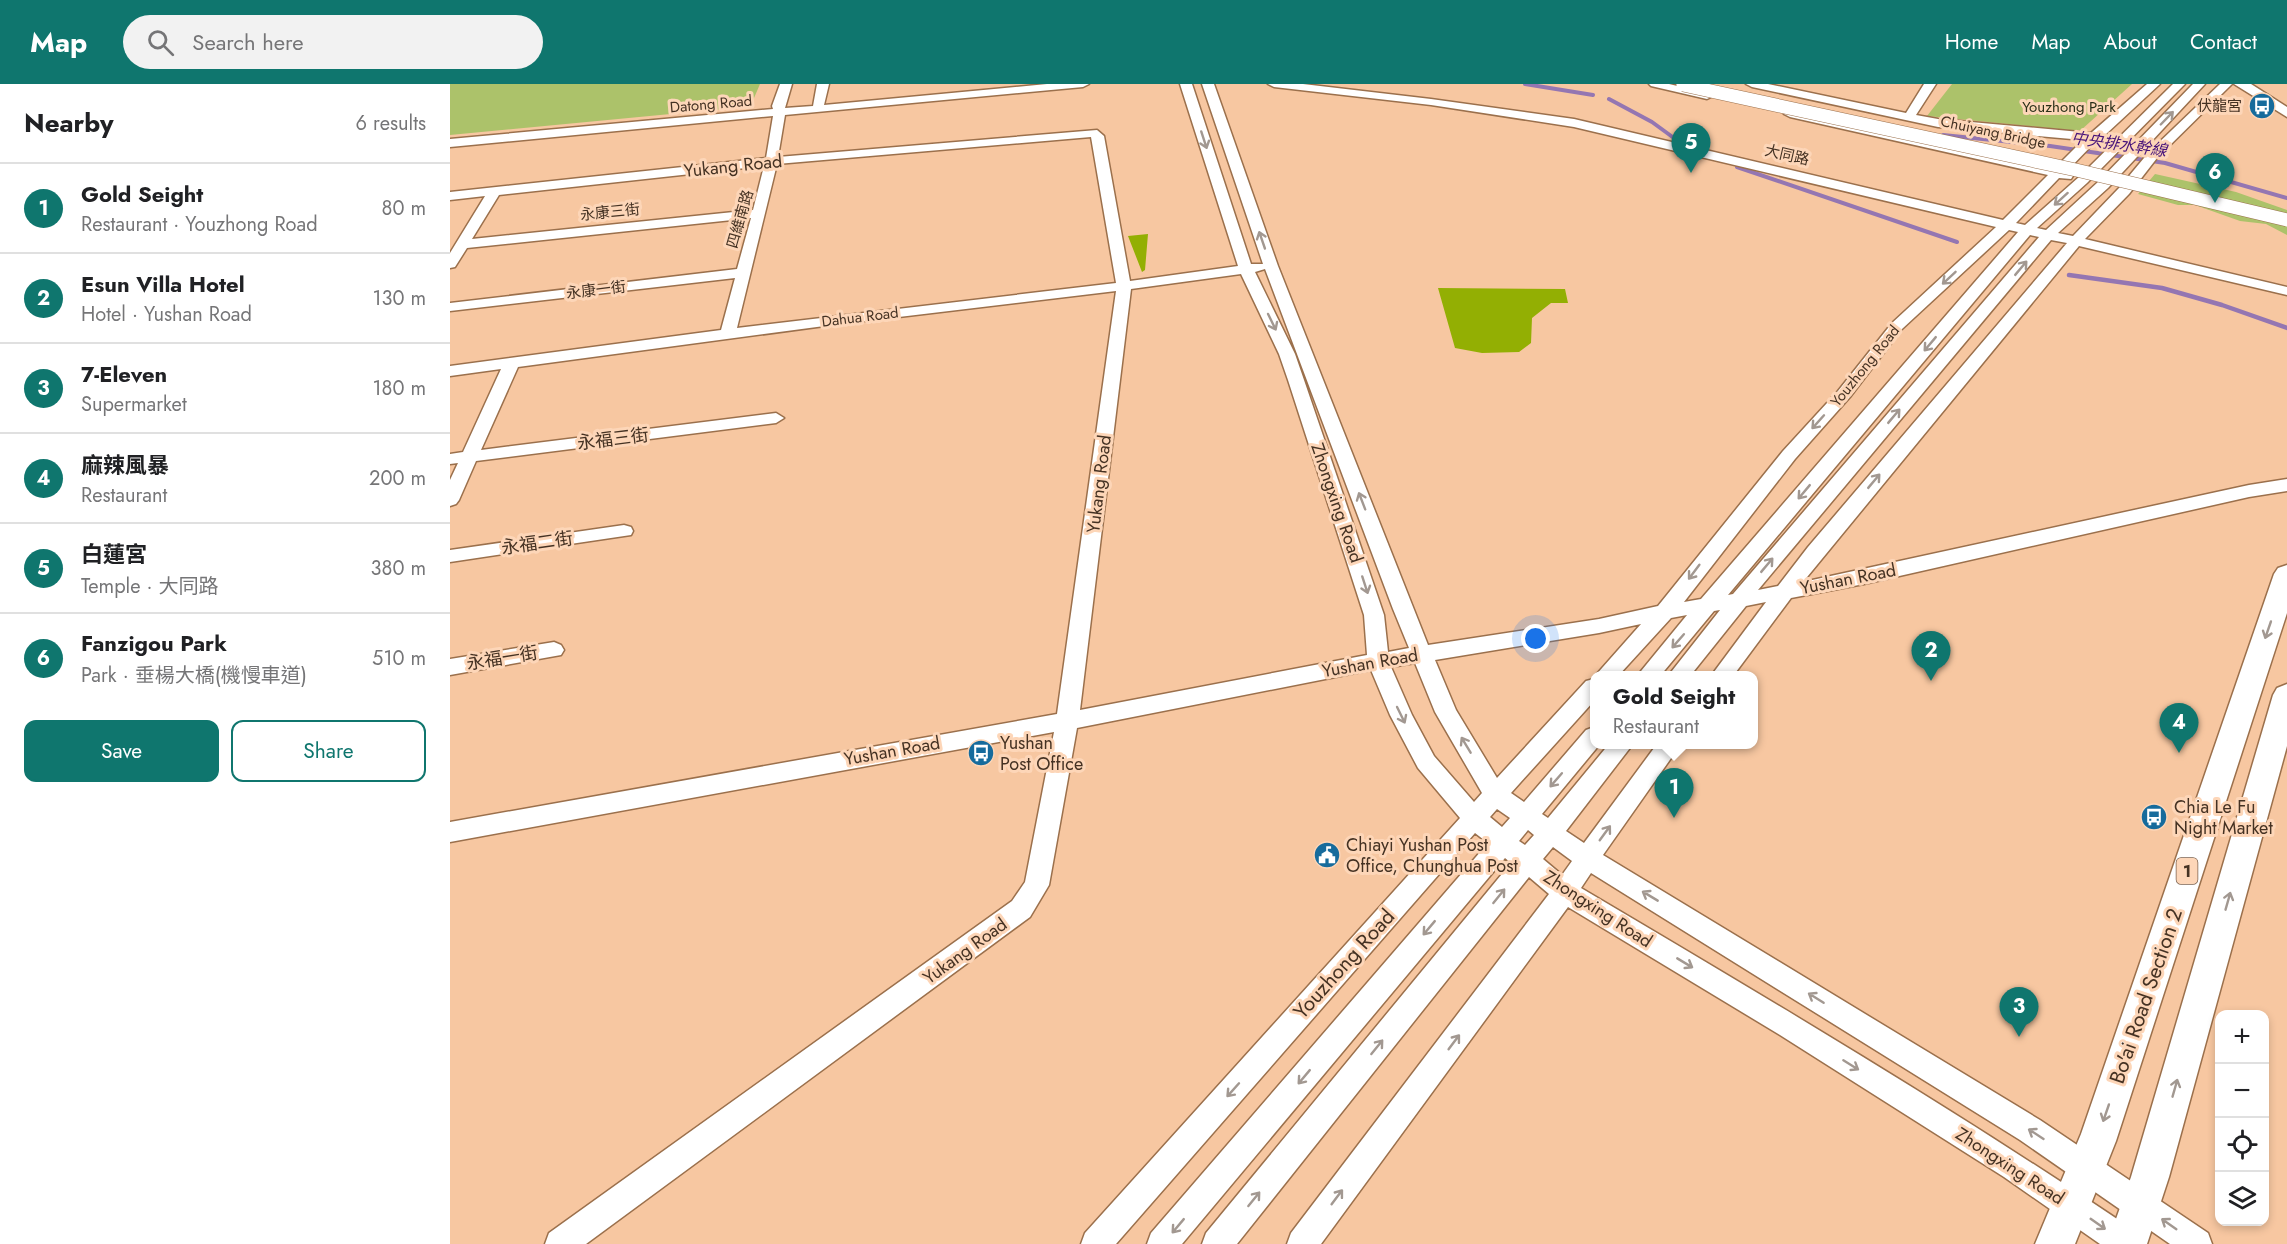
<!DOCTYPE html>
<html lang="en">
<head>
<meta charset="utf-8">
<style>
	:root { --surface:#fff; --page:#f2f2f2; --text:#202124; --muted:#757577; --line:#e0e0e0; --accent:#0f766e }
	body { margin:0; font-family:Jost,"Noto Sans TC",sans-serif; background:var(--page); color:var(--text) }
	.controls { position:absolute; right:18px; bottom:18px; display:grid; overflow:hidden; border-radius:12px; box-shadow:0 3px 9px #0003 }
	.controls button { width:54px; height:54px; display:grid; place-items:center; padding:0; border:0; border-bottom:2px solid var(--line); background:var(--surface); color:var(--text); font:30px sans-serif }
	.you { position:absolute; left:1086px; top:555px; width:21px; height:21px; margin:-15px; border:4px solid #fff; border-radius:50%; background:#1a73e8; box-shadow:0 0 0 9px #1a73e833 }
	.badge { display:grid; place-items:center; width:39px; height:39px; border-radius:50%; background:var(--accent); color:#fff; font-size:20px; font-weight:700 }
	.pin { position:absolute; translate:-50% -50px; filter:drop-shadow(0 2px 3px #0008) }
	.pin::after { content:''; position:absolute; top:32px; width:21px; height:18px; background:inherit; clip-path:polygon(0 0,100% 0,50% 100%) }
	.popup { position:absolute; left:1140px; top:587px; width:168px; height:78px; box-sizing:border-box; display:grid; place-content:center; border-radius:12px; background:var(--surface); filter:drop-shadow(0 2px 4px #0005); font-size:20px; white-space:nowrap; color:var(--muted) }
	.popup b { font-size:22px; color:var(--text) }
	.popup::after { content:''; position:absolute; left:50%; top:100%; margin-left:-12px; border:12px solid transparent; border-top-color:var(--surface) }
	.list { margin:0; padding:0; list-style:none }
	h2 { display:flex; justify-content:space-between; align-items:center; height:78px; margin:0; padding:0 24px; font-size:26px }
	h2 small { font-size:20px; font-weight:400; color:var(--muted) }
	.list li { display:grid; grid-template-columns:39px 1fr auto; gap:18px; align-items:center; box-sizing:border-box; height:90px; padding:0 24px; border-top:2px solid var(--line) }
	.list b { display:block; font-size:22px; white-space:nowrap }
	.list p { margin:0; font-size:20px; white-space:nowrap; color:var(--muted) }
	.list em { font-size:20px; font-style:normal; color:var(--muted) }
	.actions { display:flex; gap:12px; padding:18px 24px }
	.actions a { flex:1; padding:14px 0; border:2px solid var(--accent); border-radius:12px; text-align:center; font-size:21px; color:var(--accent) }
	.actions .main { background:var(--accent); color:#fff }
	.icon { flex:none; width:33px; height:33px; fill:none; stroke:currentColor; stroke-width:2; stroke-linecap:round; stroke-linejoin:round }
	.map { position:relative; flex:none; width:1837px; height:1160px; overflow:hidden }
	header { display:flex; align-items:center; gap:36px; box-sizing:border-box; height:84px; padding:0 30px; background:var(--accent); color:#fff }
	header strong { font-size:28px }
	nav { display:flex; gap:33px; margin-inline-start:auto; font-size:21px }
	.search { width:420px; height:54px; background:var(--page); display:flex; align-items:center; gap:15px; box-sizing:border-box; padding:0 21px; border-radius:33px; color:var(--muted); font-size:22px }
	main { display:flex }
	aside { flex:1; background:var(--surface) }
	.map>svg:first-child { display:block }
	.green { fill:#acc26a }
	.forest { fill:#93af03 }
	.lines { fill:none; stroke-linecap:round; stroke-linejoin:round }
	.stream-far1 { stroke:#9476b2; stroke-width:4 }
	.stream { stroke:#9476b2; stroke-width:4.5 }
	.minor-casing { stroke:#9b704c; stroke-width:3 }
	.major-casing { stroke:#9b704c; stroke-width:3 }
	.minor { fill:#fff; fill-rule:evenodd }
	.major { fill:#fff; fill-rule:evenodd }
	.minor-bridge-casing { stroke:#9b704c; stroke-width:14; stroke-linecap:butt }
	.minor-bridge { stroke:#fff; stroke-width:13 }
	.oneway { stroke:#a29891 }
	.labels { text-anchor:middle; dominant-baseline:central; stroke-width:6; stroke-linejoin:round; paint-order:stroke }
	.far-street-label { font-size:15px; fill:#453223; stroke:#fdd6b8 }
	.far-poi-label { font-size:15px; fill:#453223; stroke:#fdd6b8; text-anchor:end }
	.far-park-label { font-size:15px; fill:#2a2f18; stroke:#fdd6b8 }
	.far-water-label { font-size:16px; font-style:italic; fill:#47137a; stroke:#fdd6b8 }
	.shield { fill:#fdd6b8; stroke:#7c6350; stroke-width:1.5 }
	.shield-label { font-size:16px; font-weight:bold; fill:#453223 }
	.street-label { font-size:18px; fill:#453223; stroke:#fdd6b8 }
	.poi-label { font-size:18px; fill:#453223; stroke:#fdd6b8; text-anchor:start }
	.near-street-label { font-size:21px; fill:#453223; stroke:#fdd6b8 }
</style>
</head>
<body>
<header>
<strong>Map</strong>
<div class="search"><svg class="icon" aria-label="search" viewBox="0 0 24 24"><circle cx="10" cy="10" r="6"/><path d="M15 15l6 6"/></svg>Search here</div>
<nav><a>Home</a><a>Map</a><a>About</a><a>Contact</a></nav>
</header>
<main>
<aside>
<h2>Nearby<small>6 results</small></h2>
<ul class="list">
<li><span class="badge">1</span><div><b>Gold Seight</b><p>Restaurant · Youzhong Road</p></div><em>80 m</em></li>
<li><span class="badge">2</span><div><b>Esun Villa Hotel</b><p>Hotel · Yushan Road</p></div><em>130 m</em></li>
<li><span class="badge">3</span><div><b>7-Eleven</b><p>Supermarket</p></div><em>180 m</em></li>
<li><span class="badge">4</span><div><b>麻辣風暴</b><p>Restaurant</p></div><em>200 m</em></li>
<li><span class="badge">5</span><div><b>白蓮宮</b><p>Temple · 大同路</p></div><em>380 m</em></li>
<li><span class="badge">6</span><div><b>Fanzigou Park</b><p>Park · 垂楊大橋(機慢車道)</p></div><em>510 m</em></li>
</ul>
<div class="actions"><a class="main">Save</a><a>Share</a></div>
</aside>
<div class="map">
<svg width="1837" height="1160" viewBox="0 0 1837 1160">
	<rect width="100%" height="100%" fill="#f7c7a1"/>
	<path class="green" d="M0 0H310L301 21 294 23 0 51Z
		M1502 0H1682L1630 47 1477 32Z
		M1705 90 1786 108 1837 126V151L1816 140 1790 137 1745 121H1728L1688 110Z"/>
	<path class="forest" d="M698 150 695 186 692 188 678 152Z
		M988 204 1115 205 1118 219H1101L1082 234 1081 259 1069 268 1032 269 1005 264Z"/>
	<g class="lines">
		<path class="stream-far1" d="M1075 0 1143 11
			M1159 15 1202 38 1228 57
			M1493 51 1600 62 1715 79 1837 114
			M1287 83 1507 158"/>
		<path class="stream" d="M1619 191 1712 204 1772 221 1837 244"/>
		<defs>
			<path id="minor" d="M330 0H342L335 24 363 22 367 0H379L374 21 597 0H639L633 3 335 31 328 73 647 46 654 52 680 197 788 182 730 0H742L801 180H813L752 0H764L828 182 978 561 1149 535 1208 522 1333 367 1388 307 1442 239 1546 143 1124 43 981 21 824 3 818 0H853L981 15 1124 35 1553 136 1598 91 1340 33 1334 30 1340 27 1604 85 1633 56 1488 43 1302 3 1296 0H1318L1456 29 1474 0H1486L1466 31 1488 35 1641 49 1697 0H1710L1655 51 1659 54 1657 57H1646L1616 88 1621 89 1623 92 1621 95 1609 94 1566 139 1575 141 1629 93 1723 0H1735L1637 99 1587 144 1596 146 1648 98 1743 0H1755L1658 104 1608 149 1623 152 1669 104 1699 68 1770 0H1782L1707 74 1679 110 1635 155 1837 203V211L1629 162 1353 498 1799 401 1837 395V407L1799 413 1414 500 1341 514 1283 592H1261L1316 518 1296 522 1240 592H1218L1270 526 1264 527 1210 592H1187L1237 531 1221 534 1168 592H1145L1191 540 1149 549 985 576 1006 626 1047 694 1136 597 1144 595V617L1061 709 1074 718 1136 646 1144 643V660H1150L1092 730 1098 734 1159 660H1183L1116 747 1134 759 1207 660H1231L1153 771 1590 1036 1758 1149 1762 1160H1720L1570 1056 1141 789 1131 804C1319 915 1507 1027 1688 1149L1692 1160H1650L1554 1093 1330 951 1118 823 871 1160H837L841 1149 1099 810 1079 793 787 1160H752L756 1149 1061 779 1055 774 732 1160H697L701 1149 1038 759 1025 749 666 1160H631L635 1149 1010 734 968 684 940 631 921 586 627 644 599 801 580 833 136 1160H95L99 1149 562 817 575 798 604 648 0 758V738L607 630 666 207 382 241 68 283 31 366 326 329 334 334 326 339 26 377 9 416 6 420 0 422V396L8 379 0 380V370L13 368 51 285 0 292V282L271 246 285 194 0 227V219L287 185 301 134 17 164 5 183 0 184V169L35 112 0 116V108L316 74 323 32 0 63V55L323 25 322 22ZM641 53 666 199 287 244 327 80ZM314 82 303 126 22 155 49 111ZM1559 146 1568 148 1251 515 1234 518 1345 375 1400 313 1452 245ZM1580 151 1589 153 1283 510 1278 511ZM1601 156 1617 159 1358 463 1328 502 1308 506ZM815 185 943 525 959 564 938 568 934 531 854 296 845 270 805 188ZM791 190 829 270 838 296 914 531 917 571 630 626 681 205ZM965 579 985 628 1032 709 1024 718 984 672 962 631 941 583ZM1047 725 1060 734 1052 743 1040 733ZM1078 746 1084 751 1075 761 1069 757ZM1103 763 1122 777 1112 791 1093 775Z
				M1199 0H1219L1261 10 1263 12 1257 15 1201 2Z
				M174 441 181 443 183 447 181 451 0 478V466Z
				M104 558 111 561 114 566 111 571 0 591V575Z"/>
			<path id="major" d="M1784 0H1801L1837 23V33Z
				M1837 481V529L1666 1057 1625 1160H1585L1631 1050 1824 490 1828 484Z
				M1837 600V662L1719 1093 1697 1160H1657L1681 1093 1823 611 1827 604Z"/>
		</defs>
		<use href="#minor" class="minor-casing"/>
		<use href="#major" class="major-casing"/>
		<use href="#minor" class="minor"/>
		<use href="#major" class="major"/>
		<defs>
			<path id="minor-bridge" d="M1233 1 1626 86 1837 136"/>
		</defs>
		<use href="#minor-bridge" class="minor-bridge-casing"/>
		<use href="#minor-bridge" class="minor-bridge"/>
	</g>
	<defs><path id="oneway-shaft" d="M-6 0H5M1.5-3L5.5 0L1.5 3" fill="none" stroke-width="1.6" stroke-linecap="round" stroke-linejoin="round" transform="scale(1.5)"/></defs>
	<g class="oneway">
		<use href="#oneway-shaft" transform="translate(1717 34) rotate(-46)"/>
		<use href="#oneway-shaft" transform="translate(754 56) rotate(72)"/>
		<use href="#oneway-shaft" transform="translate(1611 115) rotate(138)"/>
		<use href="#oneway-shaft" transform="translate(812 156) rotate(-109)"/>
		<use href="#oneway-shaft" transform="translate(1571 184) rotate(-50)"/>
		<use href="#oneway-shaft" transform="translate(1499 194) rotate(137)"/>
		<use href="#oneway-shaft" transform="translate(822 238) rotate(64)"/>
		<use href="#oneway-shaft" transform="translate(1480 260) rotate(130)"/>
		<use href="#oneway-shaft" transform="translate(1444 332) rotate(-50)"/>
		<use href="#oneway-shaft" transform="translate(1368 338) rotate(132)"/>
		<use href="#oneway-shaft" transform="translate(1424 397) rotate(-50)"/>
		<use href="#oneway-shaft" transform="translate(1354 408) rotate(130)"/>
		<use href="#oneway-shaft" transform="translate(912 417) rotate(-111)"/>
		<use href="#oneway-shaft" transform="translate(1317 481) rotate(-50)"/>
		<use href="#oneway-shaft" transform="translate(1244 488) rotate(127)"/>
		<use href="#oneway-shaft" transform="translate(915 501) rotate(72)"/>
		<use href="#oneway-shaft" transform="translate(1818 546) rotate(109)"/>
		<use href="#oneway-shaft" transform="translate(1228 557) rotate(131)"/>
		<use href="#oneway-shaft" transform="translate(951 631) rotate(64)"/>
		<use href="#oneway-shaft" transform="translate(1016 661) rotate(-121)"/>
		<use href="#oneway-shaft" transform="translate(1106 696) rotate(131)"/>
		<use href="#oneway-shaft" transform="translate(1155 749) rotate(-54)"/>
		<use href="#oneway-shaft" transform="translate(1049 812) rotate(-51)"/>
		<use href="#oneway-shaft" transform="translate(1200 812) rotate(-149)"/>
		<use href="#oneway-shaft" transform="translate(1778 817) rotate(-74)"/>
		<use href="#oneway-shaft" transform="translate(979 844) rotate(130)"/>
		<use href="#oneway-shaft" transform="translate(1235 879) rotate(31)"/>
		<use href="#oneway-shaft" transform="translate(1366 914) rotate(-148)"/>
		<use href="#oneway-shaft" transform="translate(1004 958) rotate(-53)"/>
		<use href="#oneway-shaft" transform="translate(927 963) rotate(-51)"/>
		<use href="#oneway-shaft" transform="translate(1401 981) rotate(32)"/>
		<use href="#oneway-shaft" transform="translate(854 993) rotate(130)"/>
		<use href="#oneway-shaft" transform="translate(1725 1004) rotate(-74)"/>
		<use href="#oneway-shaft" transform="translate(783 1006) rotate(132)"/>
		<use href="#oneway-shaft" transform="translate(1656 1029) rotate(109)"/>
		<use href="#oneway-shaft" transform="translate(1586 1050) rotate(-147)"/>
		<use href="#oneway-shaft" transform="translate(887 1113) rotate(-53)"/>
		<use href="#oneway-shaft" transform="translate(804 1115) rotate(-51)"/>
		<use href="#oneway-shaft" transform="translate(1648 1140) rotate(35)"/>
		<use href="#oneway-shaft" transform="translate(1719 1140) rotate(-145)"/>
		<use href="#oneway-shaft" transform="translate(728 1142) rotate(130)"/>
	</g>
	<defs>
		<symbol id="bus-disc" viewBox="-11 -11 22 22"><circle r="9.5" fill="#166b9c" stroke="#fdd6b8"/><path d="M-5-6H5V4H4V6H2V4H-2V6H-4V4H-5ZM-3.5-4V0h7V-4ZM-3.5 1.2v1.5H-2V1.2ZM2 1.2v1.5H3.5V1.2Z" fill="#fff"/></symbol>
		<symbol id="civic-disc" viewBox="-11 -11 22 22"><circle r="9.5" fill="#166b9c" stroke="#fdd6b8"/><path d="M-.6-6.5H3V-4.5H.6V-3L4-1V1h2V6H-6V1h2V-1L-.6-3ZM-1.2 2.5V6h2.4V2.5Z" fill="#fff"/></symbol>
	</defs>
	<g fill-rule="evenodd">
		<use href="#bus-disc" x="1797" y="7" width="30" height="30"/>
		<use href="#bus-disc" x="516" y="654" width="30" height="30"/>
		<use href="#bus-disc" x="1689" y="718" width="30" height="30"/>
		<use href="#civic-disc" x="862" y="756" width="30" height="30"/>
	</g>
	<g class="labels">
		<g class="far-street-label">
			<text transform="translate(261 20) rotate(-5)">Datong Road</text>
			<text transform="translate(1543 48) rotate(12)">Chuiyang Bridge</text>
			<text transform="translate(1337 71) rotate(13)">大同路</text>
			<text transform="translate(160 128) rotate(-6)">永康三街</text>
			<text transform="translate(290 135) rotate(-74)">四維南路</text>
			<text transform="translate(146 206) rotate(-7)">永康一街</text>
			<text transform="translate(410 233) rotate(-7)">Dahua Road</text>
			<text transform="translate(1415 282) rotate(-51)">Youzhong Road</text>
		</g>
		<g class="far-poi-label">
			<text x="1792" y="22">伏龍宮</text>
		</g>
		<g class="far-park-label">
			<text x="1619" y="23">Youzhong Park</text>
		</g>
		<g class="far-water-label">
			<text transform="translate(1669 60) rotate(8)">中央排水幹線</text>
		</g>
		<rect class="shield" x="1726.5" y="774" width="21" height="26" rx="4.5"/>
		<g class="shield-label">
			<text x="1737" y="787">1</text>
		</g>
		<g class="street-label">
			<text transform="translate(283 82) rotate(-6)">Yukang Road</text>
			<text transform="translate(163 355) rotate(-7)">永福三街</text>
			<text transform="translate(649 400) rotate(-83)">Yukang Road</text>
			<text transform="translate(887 419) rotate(71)">Zhongxing Road</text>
			<text transform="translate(87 459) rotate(-8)">永福二街</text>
			<text transform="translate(1398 495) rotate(-11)">Yushan Road</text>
			<text transform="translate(52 574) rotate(-9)">永福一街</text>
			<text transform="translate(920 579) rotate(-10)">Yushan Road</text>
			<text transform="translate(442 667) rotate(-10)">Yushan Road</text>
			<text transform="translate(1148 825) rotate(33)">Zhongxing Road</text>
			<text transform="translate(515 867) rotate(-36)">Yukang Road</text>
			<text transform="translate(1560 1082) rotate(33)">Zhongxing Road</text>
		</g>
		<g class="poi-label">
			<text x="550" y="659">Yushan<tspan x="550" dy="21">Post Office</tspan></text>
			<text x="1724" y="723">Chia Le Fu<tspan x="1724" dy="21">Night Market</tspan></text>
			<text x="896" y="761">Chiayi Yushan Post<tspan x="896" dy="21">Office, Chunghua Post</tspan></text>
		</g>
		<g class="near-street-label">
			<text transform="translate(894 880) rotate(-48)">Youzhong Road</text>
			<text transform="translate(1696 912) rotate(-71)">Bo'ai Road Section 2</text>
		</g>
	</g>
</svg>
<div class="controls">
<button>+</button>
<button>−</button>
<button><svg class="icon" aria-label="locate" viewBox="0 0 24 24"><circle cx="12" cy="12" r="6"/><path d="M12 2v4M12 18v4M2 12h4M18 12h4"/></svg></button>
<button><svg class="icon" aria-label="layers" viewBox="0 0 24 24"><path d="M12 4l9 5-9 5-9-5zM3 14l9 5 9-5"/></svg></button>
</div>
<div class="you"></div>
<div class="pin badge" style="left:1224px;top:734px">1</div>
<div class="popup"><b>Gold Seight</b>Restaurant</div>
<div class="pin badge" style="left:1481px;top:597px">2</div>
<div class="pin badge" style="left:1569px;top:953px">3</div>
<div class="pin badge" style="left:1729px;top:669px">4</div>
<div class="pin badge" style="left:1241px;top:89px">5</div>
<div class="pin badge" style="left:1765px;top:119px">6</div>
</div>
</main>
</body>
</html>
